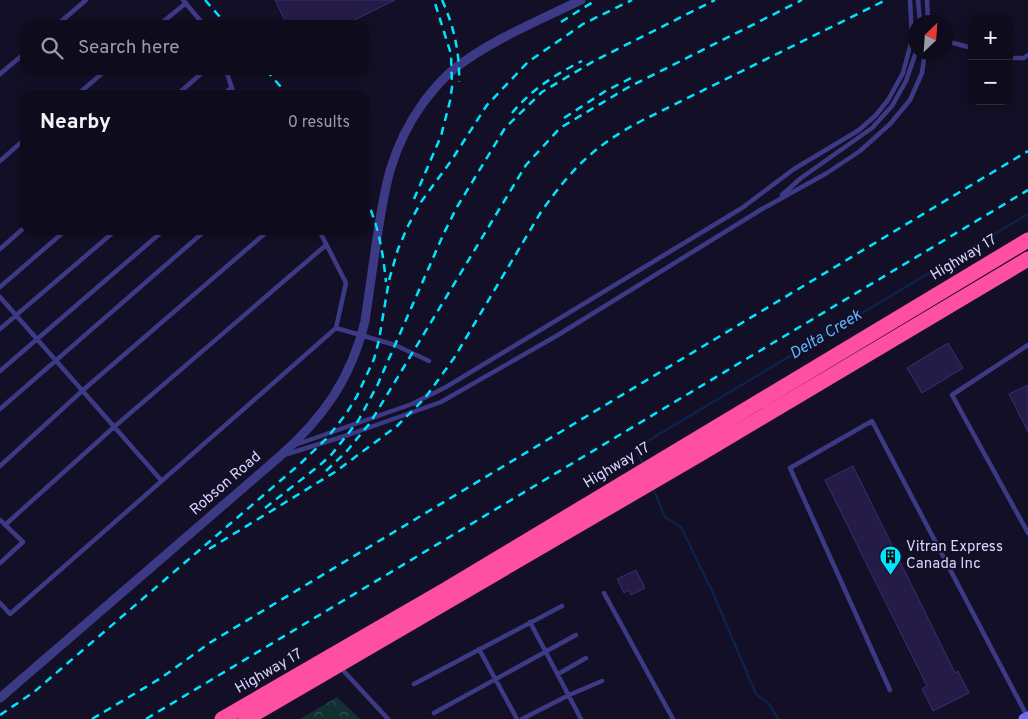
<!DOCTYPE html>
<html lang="en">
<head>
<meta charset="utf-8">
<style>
	:root { --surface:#0e0b1c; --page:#1c1929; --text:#f1f3f6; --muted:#9b9ba3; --line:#2e2b3b }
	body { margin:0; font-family:Overpass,sans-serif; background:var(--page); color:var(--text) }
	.controls { position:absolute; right:15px; top:15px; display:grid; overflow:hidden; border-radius:10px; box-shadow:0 2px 8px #0003 }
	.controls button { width:45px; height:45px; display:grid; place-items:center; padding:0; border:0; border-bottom:1px solid var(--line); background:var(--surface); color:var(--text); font:25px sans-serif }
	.compass { position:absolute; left:908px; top:15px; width:45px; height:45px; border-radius:50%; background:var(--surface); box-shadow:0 2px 8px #0003; rotate:25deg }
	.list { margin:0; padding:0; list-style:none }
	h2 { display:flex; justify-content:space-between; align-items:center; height:65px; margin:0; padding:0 20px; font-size:21px }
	h2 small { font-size:16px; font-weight:400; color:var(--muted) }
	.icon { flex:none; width:28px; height:28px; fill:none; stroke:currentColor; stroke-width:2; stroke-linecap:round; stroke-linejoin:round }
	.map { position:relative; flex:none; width:1028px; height:719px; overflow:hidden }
	.search { position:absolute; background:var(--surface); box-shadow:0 2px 8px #0003; left:20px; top:20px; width:350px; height:55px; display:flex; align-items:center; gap:12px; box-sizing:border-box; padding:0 18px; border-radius:15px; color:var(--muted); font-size:19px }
	.panel { position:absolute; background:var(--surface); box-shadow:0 2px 8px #0003; left:20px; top:90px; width:350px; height:145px; border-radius:15px }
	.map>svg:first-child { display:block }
	.forest { fill:url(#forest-crowns) }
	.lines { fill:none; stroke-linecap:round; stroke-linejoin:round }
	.stream { stroke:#0c2248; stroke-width:2.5 }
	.building { fill:#241b47; stroke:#3b2d73 }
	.lane { stroke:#3d3a85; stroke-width:4.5 }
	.street { stroke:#3d3a85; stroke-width:9 }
	.secondary { stroke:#6f6bff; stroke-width:11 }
	.highway { stroke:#ff4fa3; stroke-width:15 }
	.rail { stroke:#00e5ff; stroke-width:2.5; stroke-dasharray:8 6; stroke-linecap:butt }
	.labels { text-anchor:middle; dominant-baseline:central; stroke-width:4; stroke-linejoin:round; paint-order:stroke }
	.street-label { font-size:15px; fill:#d9d4ff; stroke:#130f26 }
	.poi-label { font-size:15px; fill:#d9d4ff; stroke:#130f26; text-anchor:start }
	.water-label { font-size:16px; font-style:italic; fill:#62b6ff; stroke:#130f26 }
</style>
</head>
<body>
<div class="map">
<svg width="1028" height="719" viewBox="0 0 1028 719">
	<defs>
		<pattern id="forest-crowns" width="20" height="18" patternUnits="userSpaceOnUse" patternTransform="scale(1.25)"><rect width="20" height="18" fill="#12302f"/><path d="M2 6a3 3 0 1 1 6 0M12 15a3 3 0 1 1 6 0" fill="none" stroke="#344d4e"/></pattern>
	</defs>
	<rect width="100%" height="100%" fill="#130f26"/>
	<path class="forest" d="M337 697 360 719H300Z"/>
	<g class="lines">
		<path class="stream" d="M642 463 637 450 641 445 1028 214
			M654 491 665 517 681 527 713 593 756 694 770 705 778 719"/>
	</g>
	<path class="building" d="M275 0H395L344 25H287Z
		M948 343 963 368 922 393 907 368Z
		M1028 385V432L1009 394Z
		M853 466 955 673 958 671 969 693 933 711 922 689 927 686 825 480Z
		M636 570 645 588 631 595 629 590 624 593 617 579Z"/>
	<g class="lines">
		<path class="lane" d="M183 0 204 25
			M918 0 920 22
			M927 0 928 22
			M57 25 86 0
			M159 25 186 3
			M946 41 972 48
			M1009 58H1024L1028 55
			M226 70 234 95
			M0 74 25 53
			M77 95 106 70
			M177 95 205 70
			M223 95 232 87
			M0 161 25 139
			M782 195 801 178 872 128 892 106 906 81 916 52
			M0 249 25 227
			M0 287 66 230
			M0 297 161 480
			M336 328 395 345 429 361
			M0 329 116 230
			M1028 345 952 395 1028 533
			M0 371 164 230
			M0 409 206 230
			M295 445 412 404 446 387 742 208 794 169 859 130 876 115 888 100 903 73 912 39 910 0
			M284 455 348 435 441 402 558 335 762 209 827 173 860 151 890 124 910 100 922 73 925 52
			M0 466 82 391 269 230
			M0 520 23 542 0 563
			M5 525 114 427 326 245
			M604 593 673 719
			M0 603 10 614 336 328 346 283 319 230
			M530 622 581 719
			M479 649 517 719
			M340 667 388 719
			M558 674 586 658
			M414 684 562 606
			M890 690 790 468 872 421 1027 716
			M434 713 576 635
			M522 719 569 695 602 681"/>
		<path class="street" d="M0 698 279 457C323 418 351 379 365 321 369 294 373 266 377 238 385 185 391 148 423 103 432 91 442 79 454 69 491 40 538 21 581 0"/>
		<path class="secondary" d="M1024 719 1028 717"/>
		<path class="highway" d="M222 719 445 590 1028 240
			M246 719 702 453 1028 259"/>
		<path class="rail" d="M205 0 227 25
			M442 0C454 26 460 54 459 82
			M561 22 596 0
			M266 70 288 95
			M512 113C531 90 556 74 582 61
			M564 118 604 92 631 78
			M365 197C378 223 383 252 386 282
			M414 199 441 136 450 101 452 87 451 54 434 0
			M326 471 346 452 370 423 526 165 560 128 627 88 802 0
			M265 508 320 465 332 454 358 421 377 386 444 233 457 207 505 128 542 92 594 61 715 0
			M209 549 335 472 397 426 425 398 454 358 541 212C572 168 595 145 643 120L886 0
			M0 715 34 692 301 463 327 438 346 414 357 396 374 359 379 340 389 280 398 249 408 226 421 202 451 161 487 105 528 62 583 24 632 0
			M92 719 161 678 211 642 1028 151
			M146 719 1028 190"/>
	</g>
	<defs>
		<symbol id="building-pin" viewBox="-11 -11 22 30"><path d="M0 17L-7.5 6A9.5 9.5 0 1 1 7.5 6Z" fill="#00e5ff" stroke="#130f26"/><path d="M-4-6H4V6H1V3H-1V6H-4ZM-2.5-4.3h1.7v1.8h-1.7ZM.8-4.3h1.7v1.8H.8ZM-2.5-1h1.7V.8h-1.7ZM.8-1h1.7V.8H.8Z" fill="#111"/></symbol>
	</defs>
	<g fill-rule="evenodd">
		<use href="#building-pin" x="878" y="544" width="25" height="34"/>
	</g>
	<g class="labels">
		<g class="street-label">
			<text transform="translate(964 258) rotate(-31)">Highway 17</text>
			<text transform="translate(617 466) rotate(-31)">Highway 17</text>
			<text transform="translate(226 484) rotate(-41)">Robson Road</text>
			<text transform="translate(269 672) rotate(-30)">Highway 17</text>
		</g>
		<g class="poi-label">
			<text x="906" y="547">Vitran Express<tspan x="906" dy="17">Canada Inc</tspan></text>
		</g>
		<g class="water-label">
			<text transform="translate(826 335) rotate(-31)">Delta Creek</text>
		</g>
	</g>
</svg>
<div class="controls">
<button>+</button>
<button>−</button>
</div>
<svg class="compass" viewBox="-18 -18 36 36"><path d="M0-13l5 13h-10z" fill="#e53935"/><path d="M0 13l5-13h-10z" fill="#9b9ba3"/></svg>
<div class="search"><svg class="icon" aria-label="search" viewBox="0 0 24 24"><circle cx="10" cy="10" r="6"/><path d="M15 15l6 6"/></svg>Search here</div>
<section class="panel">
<h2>Nearby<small>0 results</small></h2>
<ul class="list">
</ul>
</section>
</div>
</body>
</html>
